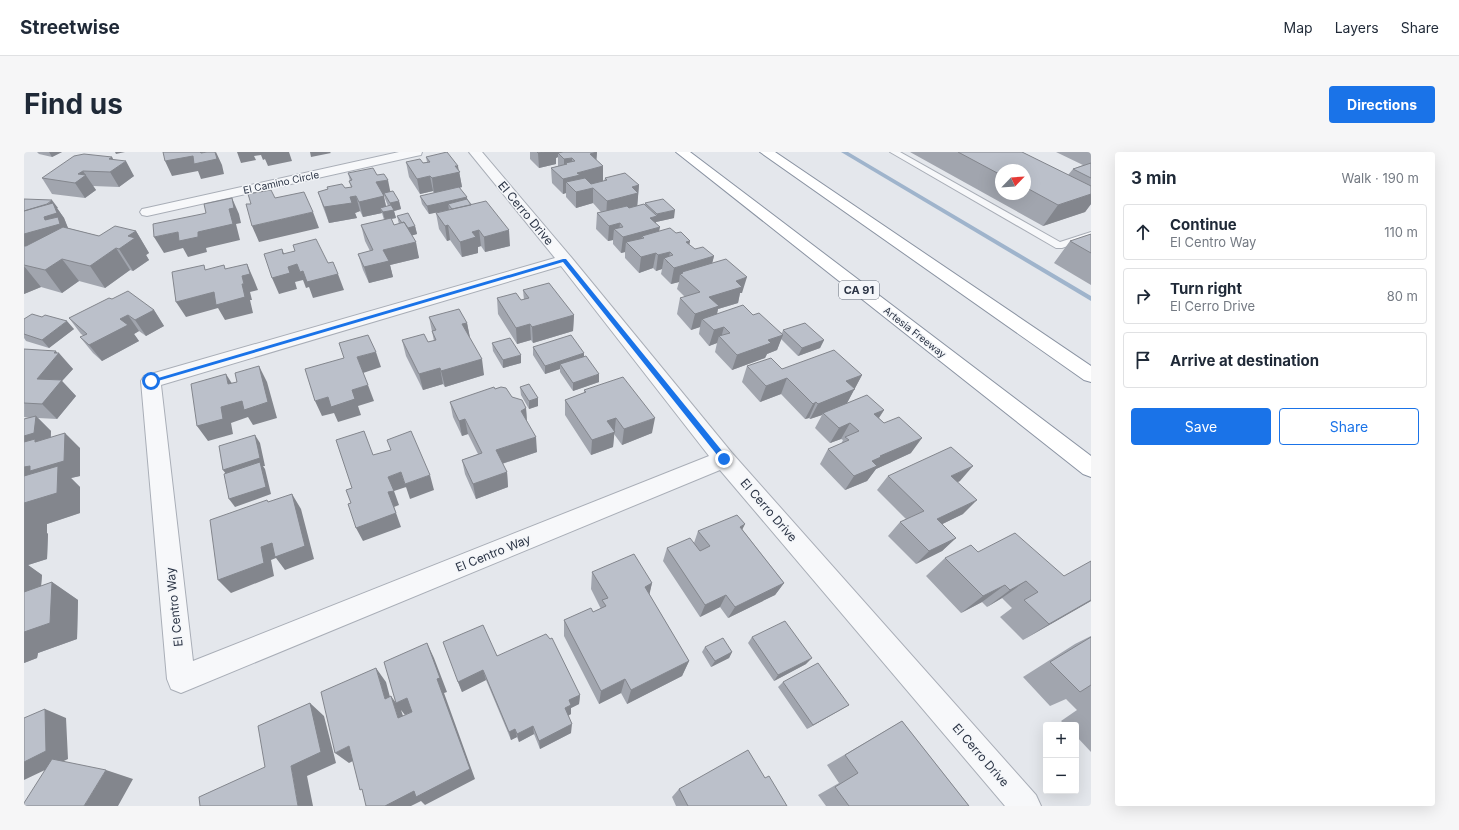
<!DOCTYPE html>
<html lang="en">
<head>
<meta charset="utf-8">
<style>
	:root { --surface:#fff; --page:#f6f6f7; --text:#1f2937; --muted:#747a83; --line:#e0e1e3; --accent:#1a73e8 }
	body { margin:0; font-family:Inter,sans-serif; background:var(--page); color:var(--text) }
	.controls { position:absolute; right:12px; bottom:12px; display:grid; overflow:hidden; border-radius:4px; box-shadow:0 4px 16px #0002 }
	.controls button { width:36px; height:36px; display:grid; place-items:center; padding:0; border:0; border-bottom:1px solid var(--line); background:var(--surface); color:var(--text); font:20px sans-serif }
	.compass { position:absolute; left:971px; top:12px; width:36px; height:36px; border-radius:50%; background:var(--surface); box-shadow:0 4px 16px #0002; rotate:65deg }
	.stop { position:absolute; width:12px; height:12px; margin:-9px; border:3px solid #1a73e8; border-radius:50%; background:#fff }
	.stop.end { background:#1a73e8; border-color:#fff; box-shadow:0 1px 4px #0008 }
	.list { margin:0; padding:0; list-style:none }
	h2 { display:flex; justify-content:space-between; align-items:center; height:52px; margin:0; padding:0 16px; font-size:17px }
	h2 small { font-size:13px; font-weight:400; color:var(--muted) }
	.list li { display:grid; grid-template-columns:26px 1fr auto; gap:12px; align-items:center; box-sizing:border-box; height:56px; margin:0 8px 8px; padding:0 8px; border:1px solid var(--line); border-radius:4px }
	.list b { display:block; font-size:15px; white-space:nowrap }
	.list p { margin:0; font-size:13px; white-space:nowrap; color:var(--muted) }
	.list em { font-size:13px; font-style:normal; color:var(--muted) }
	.actions { display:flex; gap:8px; padding:12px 16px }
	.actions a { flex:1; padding:9px 0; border:1px solid var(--accent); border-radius:4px; text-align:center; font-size:14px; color:var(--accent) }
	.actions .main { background:var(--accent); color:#fff }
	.icon { flex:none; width:22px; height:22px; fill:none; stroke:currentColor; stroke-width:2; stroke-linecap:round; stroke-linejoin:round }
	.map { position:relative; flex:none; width:1067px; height:654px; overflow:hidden; border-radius:4px }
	header { display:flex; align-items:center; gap:24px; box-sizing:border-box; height:56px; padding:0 20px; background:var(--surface); border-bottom:1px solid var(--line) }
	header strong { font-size:19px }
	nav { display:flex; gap:22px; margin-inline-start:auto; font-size:14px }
	.intro { display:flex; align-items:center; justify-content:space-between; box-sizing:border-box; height:96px; padding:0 24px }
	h1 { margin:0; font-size:28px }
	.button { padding:10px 18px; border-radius:4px; background:var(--accent); color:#fff; font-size:14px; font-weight:700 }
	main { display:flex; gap:24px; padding:0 24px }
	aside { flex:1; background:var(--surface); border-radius:4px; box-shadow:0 4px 16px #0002 }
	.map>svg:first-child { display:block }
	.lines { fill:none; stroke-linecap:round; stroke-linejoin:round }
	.stream { fill:#9fb4cc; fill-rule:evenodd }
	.lane-casing { stroke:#a9aeb7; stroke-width:2 }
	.street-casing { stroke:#a9aeb7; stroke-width:2 }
	.highway-casing { stroke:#8b94a3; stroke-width:2 }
	.lane { fill:#f7f8fa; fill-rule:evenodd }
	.street { fill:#f7f8fa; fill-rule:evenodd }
	.highway { fill:#fff; fill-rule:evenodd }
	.wall { fill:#a1a5ae; fill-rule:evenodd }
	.shaded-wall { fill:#83868d }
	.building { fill:#bbc0ca; stroke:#83868d }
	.route { fill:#1a73e8 }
	.labels { text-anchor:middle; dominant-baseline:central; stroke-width:3; stroke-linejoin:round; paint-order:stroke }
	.far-street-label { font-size:10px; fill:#2b3445; stroke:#f4f6f9 }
	.shield { fill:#f4f6f9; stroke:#676e7b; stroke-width:1 }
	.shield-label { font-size:11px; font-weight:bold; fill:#2b3445 }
	.street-label { font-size:12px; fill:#2b3445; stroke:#f4f6f9 }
</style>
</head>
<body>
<header>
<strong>Streetwise</strong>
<nav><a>Map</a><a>Layers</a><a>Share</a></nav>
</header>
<div class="intro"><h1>Find us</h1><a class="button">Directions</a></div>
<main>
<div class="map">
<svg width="1067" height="654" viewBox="0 0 1067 654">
	<rect width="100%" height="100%" fill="#e4e7ec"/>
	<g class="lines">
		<path class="stream" d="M817 0H824L1067 144V149Z"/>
		<defs>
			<path id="lane" d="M866 0H876L1036 90 1067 80V86L1038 96H1032Z"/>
			<path id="street" d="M375 0H398L397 3 392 4 123 64 118 63 116 60 118 57 123 56Z
				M445 0H458L547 105 708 301 1012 643 1017 654H981L696 318 157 541 147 537 143 527 117 229 120 224 531 106ZM537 114 685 304 169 509 137 233Z"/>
			<path id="highway" d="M652 0H666L1067 304V325L1059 322Z
				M736 0H751L1067 214V230L1060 228Z"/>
		</defs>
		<use href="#lane" class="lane-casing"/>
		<use href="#street" class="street-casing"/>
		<use href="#highway" class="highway-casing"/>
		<use href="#lane" class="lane"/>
		<use href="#street" class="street"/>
		<use href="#highway" class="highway"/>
	</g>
	<path class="wall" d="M13 0H38L28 5 15 2Z
		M506 0H573L572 8 579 14V29H580L581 26 615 33 613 54 621 53V51L650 66 632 70V72L635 79 652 81 666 89 665 93 671 97 690 104 688 111 718 141H716L714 151 694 157 693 162 729 163 758 181 759 178 800 188 796 196 774 204 757 187 753 198 743 202 741 206 708 218 691 200 693 191 685 194 675 182 676 175 667 178 653 162 656 146 661 145 653 137 655 130 647 132 637 122 638 117 632 119 629 116 615 121 601 106V100L597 101 589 92V88L584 89 572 77 573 61 577 60 569 51 552 56 542 45V41L539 42 528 31 527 16 534 14V5L532 6V12L515 16 506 7Z
		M886 0H998L1044 23 1049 17 1059 13 1032 0H1067V52L1061 60 1019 74ZM977 18H1001V42H977Z
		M88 5 89 7 110 24 95 35 69 34 72 38 61 46 28 42 18 26Z
		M402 5 435 19 438 35 435 36 443 47 486 94 461 100 457 94 454 95V101L438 105 426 88 423 89 415 77 412 61 425 58 405 62 398 52 396 44 410 41 409 39 396 42 385 25 382 10 399 11 403 10Z
		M324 21 353 23 366 40 375 49 377 57 370 59 372 66 367 67 370 73 375 72 373 64 391 74 393 82 388 83 395 106 366 113 369 125 345 131 339 118 334 102 346 99 341 89 337 73 360 68 358 61 339 65 336 59 331 61 333 66 305 71 299 55 294 40 304 37 303 35 321 36 327 35 325 29H326ZM360 44 364 54H362L360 45Z
		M0 47 34 56H33L40 66 44 76 75 84 112 79 125 101 122 103 125 108 109 119 106 118 81 136 55 129 38 141 17 135 0 142Z
		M1067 82V133L1030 111 1046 89Z
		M499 138 550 163 549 179 509 191 507 188 493 192 474 162 473 146 497 148H500Z
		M88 147 130 158 140 174 122 184 115 179 110 182 115 189 78 209 69 201 56 185 60 184 57 182 45 166Z
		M405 165 443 171 446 186 460 223 421 235 419 232 399 238 382 204 378 188 404 190 410 189Z
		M0 167 50 177 25 196 2 189 0 186Z
		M468 191 497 211 479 216 469 199Z
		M509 195 560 204 575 230 549 239 536 220V217L521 222 509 203Z
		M0 197 33 201 49 217 38 229 52 244 33 267 14 266 27 279V285L56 296V324L47 326 56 335V361L23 372V381L24 382 23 407 4 413 18 423 17 434 28 430 54 448 53 487 14 501 13 506 0 511V267L6 266 0 265Z
		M723 214 838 223 823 251 860 258 855 266 887 301 852 317 843 329 821 338 796 312 804 297 817 292 819 288 817 287 806 291 791 276 798 263 786 267 785 266 781 267 757 242 736 250 718 230Z
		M496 235 514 246V254L505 257 497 243Z
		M471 237 488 245 502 256 503 269 513 300 478 312 483 320 484 335 452 347 441 322 438 308 454 302 444 282 438 284 429 265 426 250Z
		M560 238 628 281 598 293 590 282 589 295 567 303 541 263V248L560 241Z
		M864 324 936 329 933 330 939 362 918 372 932 386 918 399 892 412 864 384 876 370 882 367 853 338Z
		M721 372 718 377 760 431 751 443 704 466 696 455 676 465 639 409 643 396 670 391 674 379Z
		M954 400 1067 449 999 488 976 465 988 456 978 446 963 455 958 450 937 461 902 424 921 406Z
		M568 420 628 431 625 442 665 509 658 524 603 552 597 541 575 552 540 484V468L569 460 577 457 567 437Z
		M1067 484V600L1052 584V573H1041L1037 569 1053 558 1042 547 1026 554 999 525 1051 492Z
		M728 485 782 512 750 529 724 491Z
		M681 495 708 500 705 506 687 515 678 500Z
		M473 504 556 543 555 552 547 556V562L544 564 547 581 516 597 510 582 495 590 493 585 487 588 462 528 438 540 434 530Z
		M759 530 825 553 783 577 754 535Z
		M878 569 945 654H802L794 643 815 631 803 613Z
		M741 626 763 654H652L648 645 655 637Z"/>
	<path class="shaded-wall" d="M25 0H38L28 5Z
		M91 0H101L92 2Z
		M176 0H179L182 9 192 0 198 13 200 22 177 27 174 19 148 24 141 9Z
		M213 0H238L241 7 239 8 237 3 230 4 232 8 217 11Z
		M238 0H265L268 9 244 14Z
		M286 0H306L307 1 287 5Z
		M521 0H553L534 1V5L532 6V12L515 16 514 1Z
		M573 0 572 15 566 2Z
		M88 5 93 15 102 9 110 24 95 35 86 20 85 7Z
		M548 6V21L541 11V22H540V7Z
		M431 14H434L438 35 410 42 408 26Z
		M579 14V29L555 38 542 30V41L539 42V27L553 21Z
		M59 19 72 38 61 46 51 31 54 22Z
		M406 24 409 39 396 42 393 27Z
		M364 28 367 43 360 41V45L363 59 367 58 366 51 375 49 377 57 370 59 372 66 361 68 359 61 356 56 358 61 339 65 335 50 352 30Z
		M615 33 613 57 582 65 583 49 608 35Z
		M569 36V51L552 56V40Z
		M1067 42V52L1061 60 1019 74 1034 53Z
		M332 44 336 59 331 61 333 66 305 71 300 55 326 45Z
		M443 45 444 53 424 52 425 58 405 62 403 54Z
		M208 46 215 62 217 71 212 72 216 88 182 96 183 100 164 105 159 96 140 101 130 85 154 80H174L205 57Z
		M28 48 34 56H33L40 66 44 76 0 100V82L15 60Z
		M651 58 650 66 632 70 631 76 636 75 633 91 620 86 618 84 616 96 602 90 601 100 597 101 599 85 626 66 633 64V62Z
		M289 60 295 76 235 90 228 74Z
		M596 71 595 81 590 77 589 88 584 89 585 74Z
		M424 73 426 88 423 89 421 74Z
		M391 74 393 82 383 85 381 76Z
		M455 78 457 94 454 95V101L438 105 436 90 448 80Z
		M485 78 486 94 461 100 460 85Z
		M112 79 125 101 122 103 125 108 109 119 95 97 104 84Z
		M666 89 663 104 662 90Z
		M392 90 395 106 366 113 369 125 345 131 340 115 359 98Z
		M92 96 106 118 81 136 66 114Z
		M258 97 265 114 273 112 279 119 314 122 320 138 289 146 285 135 282 136 279 128 271 130 273 137 255 142 248 126Z
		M646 100 644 111 640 106 638 117 632 119 634 103Z
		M632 101 629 116 615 121 617 105Z
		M690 104 686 120H658V123L656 122 655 130 647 132 650 116Z
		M38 107 55 129 38 141 21 118Z
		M223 112 230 128 234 138 226 140 228 148H226L229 161 201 168 194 156 162 165 152 150 218 132V124Z
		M0 114 17 135 0 142Z
		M723 125 718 141H716L714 151 694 157 691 170 678 167 676 175 667 178 671 162 685 145 712 129Z
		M130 158 140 174 122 184 111 168Z
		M104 163 115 179 110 182 115 189 78 209 65 193 96 167Z
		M550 163 549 179 509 191 508 175Z
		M43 169 50 177 25 196 18 188Z
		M443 171 446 186 438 172Z
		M506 172 507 188 493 192 492 176Z
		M700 175 697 186 695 184 693 191 685 194 690 178Z
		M759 183 753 198 743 202 741 206 708 218 713 203 744 188Z
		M800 188 796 196 774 204 778 196Z
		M32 199 34 202 35 201 49 217 38 229 52 244 33 267 18 252 13 227Z
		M352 200 357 215 339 221 333 205Z
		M560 201V209L536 212V217L521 222V214Z
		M497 203V211L479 216V208Z
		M458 207 460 223 421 235 417 219Z
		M235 214 243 230 253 266 229 273 224 265 207 271 209 282 184 289 173 274 197 255Z
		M416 216 419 232 399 238 395 222Z
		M202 222 212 238 204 232Z
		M575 222V230L549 239V231Z
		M838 223 822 253 799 261 798 263 786 267 794 252 822 229Z
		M763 226 757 242 736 250 742 234Z
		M344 233 350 249 334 254 337 263 314 270 310 261 298 264 291 249Z
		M514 246V254L505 257V249Z
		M792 250 785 266 781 267 789 252Z
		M502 256 503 271 497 259Z
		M860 258 850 273V262Z
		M12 264 27 279 26 296 0 298V284Z
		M592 266 589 295 567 303 568 288 583 269Z
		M631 266 628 281 598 293 600 277Z
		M441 267 444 282 438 284 435 269Z
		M826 271 817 287 806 291 815 276Z
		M41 281 56 296V324L47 326 56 335V361L23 372V381L24 382 23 407 4 413 18 423 16 446 0 452V315Z
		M231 283 236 291 241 314H239L241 317 247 342 211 355 205 347V326L199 318Z
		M512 285 513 300 474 313 472 298Z
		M898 286 887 301 852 317 843 329 821 338 830 324 848 309 856 304Z
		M949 314 936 329 915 339 927 324Z
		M377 320 382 335 370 339 375 353 370 355 377 375 339 389 332 376 364 340V325Z
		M483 320 484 335 452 347 449 332Z
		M406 323 410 338 386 347 381 332Z
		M268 342 277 357 290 407 261 418 252 406 247 408 250 424 207 441 194 428Z
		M953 348 939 362 900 381 913 367Z
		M721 372 714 386 716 375Z
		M932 386 918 399 892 412 905 399Z
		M1002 429 978 446 963 455 986 438Z
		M28 430 54 448 53 487 14 501 13 506 0 511V480Z
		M628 431 624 449 621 435Z
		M760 431 751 443 704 466 711 455Z
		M981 433 958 450 937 461 959 444Z
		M702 443 696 455 676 465 681 453Z
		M1067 448V449L999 488 1025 472Z
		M403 491 410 506 423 540 420 541 451 627 401 653 397 649 387 654H361L413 527Z
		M708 500 705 506 687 515 691 509Z
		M788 506 782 512 750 529 754 523Z
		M665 509 658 524 603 552 607 538Z
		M352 516 362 530 370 560 361 547Z
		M459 518 462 528 438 540 434 530Z
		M601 527 597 541 575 552 577 539Z
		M556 543 555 552 547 556V562L541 565V556L545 548Z
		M367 544 372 551 383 546 392 558 381 563 377 558 384 578 374 566Z
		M286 551 300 564 312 611 283 624 289 654H274L267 614Z
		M825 553 783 577 789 573Z
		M21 557 42 566 44 607 0 628V610Z
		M548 572 547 581 516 597 515 589Z
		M509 574 510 582 495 590 493 582Z
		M491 577 493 585 487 588 485 580Z
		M325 594 337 605 325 611 311 601Z
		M82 618 109 627 94 654H60Z"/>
	<path class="building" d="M139 0H176L177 1 183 0H191L193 7 170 12 169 4 141 9Z
		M423 0 434 14H431L436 20 408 26 406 24 393 27 382 10 396 7 399 11 406 10 402 5Z
		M513 0H521L514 1Z
		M539 0H573L566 2 579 14 553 21 556 23 539 27 527 16 543 12 541 11 551 9 548 6 540 7 534 1Z
		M934 0H998L1067 34V42L1034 53 1001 35V18H977V23Z
		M60 2 88 5 85 7 102 9 86 20 59 19 54 22 62 23 51 31 18 26 50 4Z
		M1067 11V26L1049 17Z
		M349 16 353 23 360 22 364 28 352 30 360 44 335 50 332 44 326 45 328 51 300 55 294 40 304 37 303 35 318 32 321 36 328 35 325 29 328 28 324 21Z
		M601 21 615 33 608 35 614 41 583 49 569 36 552 40 542 30 561 26 567 32 583 28 581 26Z
		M435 35 443 45 403 54 396 44Z
		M247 38 251 46 280 40 289 60 228 74 222 52H227L224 42Z
		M369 39 375 49 366 51 360 41Z
		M208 46 210 56 205 57 209 72 174 80V85L155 89 154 80 130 85 129 72 178 62 182 61 180 52Z
		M0 47 28 48 23 52 0 59Z
		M443 47 447 53 428 57 424 52Z
		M639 47 651 58 633 62 621 51Z
		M462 49 485 78 460 85 455 78 448 80 452 85 436 90 424 73 421 74 412 61Z
		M29 51 33 61 20 65 21 68 34 65 36 72 0 82V59Z
		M620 52 633 64 626 66 636 75 599 85 590 77 599 75 596 71 585 74 573 61 603 54 605 56Z
		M367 53 370 58 359 60 356 56Z
		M384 61 391 74 384 76 380 70 378 71 373 64Z
		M367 66 370 73 380 70 392 90 359 98 365 109 340 115 334 102 349 98 337 73Z
		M91 74 112 79 104 84 111 86 95 97 92 96 66 114 38 107 21 118 0 113V94H2L39 75 75 84Z
		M646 76 652 81 657 80 666 89 662 90 671 97 679 95 690 104 650 116 640 106 649 103 646 100 634 103 632 101 617 105 602 90 620 86 618 84Z
		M1067 82V101L1046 89Z
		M292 87 304 111 309 110 314 122 283 130 279 119 276 120 273 112 264 115 266 121 248 126 240 102 258 97 259 102 271 99 269 93Z
		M702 107 723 125 712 129 718 135 685 145 695 154 671 162 656 146 676 140 656 122 659 121 658 120Z
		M223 112 226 122 218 124 220 132H218L221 145 192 153 190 140 152 150 148 120 180 113 181 118 200 113 201 117Z
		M525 131 550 163 508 175 506 172 492 176 473 146 492 141 497 148 505 146 499 138Z
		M104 139 130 158 111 168 104 163 96 167 104 173 65 193 56 185 63 182 45 166 85 146 88 147Z
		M719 153 729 163 735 161 759 183 744 188 747 191 713 203 695 184 706 181 700 175 690 178 678 167Z
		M435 157 443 171 438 172 458 207 417 219 416 216 395 222 378 188 400 182 404 190 412 188 408 179 412 178 405 165Z
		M8 162 18 165 21 163 43 169 18 188 0 182V167Z
		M781 171 800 188 778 196 759 178Z
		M344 183 352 200 333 205 344 233 328 238 331 247 307 255 304 245 291 249 281 217 320 206 315 191Z
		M547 183 560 201 521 214 509 195Z
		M486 186 497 203 479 208 468 191Z
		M0 197 32 199 30 201H35L13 227 38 228 18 252 0 251Z
		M810 198 838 223 822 229 831 237 794 252 792 250 789 252 763 226 742 234 723 214 747 206 758 217Z
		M562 204 575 222 549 231 536 212Z
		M235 214 244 250 220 258 218 249 197 255 199 267 173 274 167 232 202 222 204 232 213 230 211 221Z
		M599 225 631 266 600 277 592 266 583 269 591 280 568 288 541 248 562 240 560 238Z
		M505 232 514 246 505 249 496 235Z
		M470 235 471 237 477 235 482 236 488 245 498 248 502 256 497 259 512 285 472 298 483 320 449 332 438 308 458 301 441 267 435 269 426 250Z
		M843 243 860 258 850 262 860 271 875 265 898 286 856 304 857 305 848 309 853 314 830 324 804 297 825 288 821 285 835 279 826 271 815 276 799 261Z
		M12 264 10 281 0 284V267Z
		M340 279 349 303 367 298 363 288 387 279 406 323 381 332 377 320 364 325 370 339 364 340 372 361 332 376 324 352 327 351 322 338 328 336 312 288Z
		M41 281 40 309 6 319V314L0 315V290L11 287V290Z
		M231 283 236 306 199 318 195 294Z
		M927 295 949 314 927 324 953 348 913 367 932 386 905 399 876 370 900 359 864 324Z
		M236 310 242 335 205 347 200 322Z
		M34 314 33 341 0 351V324Z
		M268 342 281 394 251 405 248 391 237 395 240 411 194 428 186 368 243 348 244 350Z
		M713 363 721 372 716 375 760 431 711 455 702 443 681 453 643 396 666 386 676 399 686 394 674 379Z
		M991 381 1040 424 1067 409V448L1025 472 1000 448 1014 440 1002 429 986 438 981 433 959 444 921 406 947 393 954 400Z
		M610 402 628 431 621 435 665 509 607 538 601 527 577 539 540 468 567 456 569 460 582 454 578 448 584 446 568 420Z
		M28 430 26 471 0 480V440Z
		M761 469 788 506 754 523 728 485Z
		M459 473 473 504 522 482 526 487 528 486 556 543 545 548 547 553 541 556 548 572 515 589 509 574 493 582 491 577 485 580 459 518 434 530 419 490Z
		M1067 485V533L1056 540 1026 510Z
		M699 486 708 500 691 509 681 495Z
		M403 491 416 526 413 527 446 617 392 645 390 639 361 654H342L338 637 336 638 325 594 311 601 297 540 352 516 361 547 367 544 374 566 388 560 383 546 372 551 360 510Z
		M794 511 825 553 789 573 759 530Z
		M286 551 297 600 267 614 274 654H176L175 645 241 615 234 574Z
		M21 557 22 599 0 610V566Z
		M878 569 945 654H825L811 635 834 621 821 603Z
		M724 598 741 626 745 624 763 654H664L655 637Z
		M28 607 82 618 60 654H0V651Z"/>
	<path class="route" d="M539 107H542L703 305V309H698L539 110 127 231 124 229Z"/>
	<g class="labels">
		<g class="far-street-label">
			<text transform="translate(257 30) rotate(-12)">El Camino Circle</text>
			<text transform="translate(891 180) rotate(38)">Artesia Freeway</text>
		</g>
		<rect class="shield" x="815" y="129" width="40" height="18" rx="3"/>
		<g class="shield-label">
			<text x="835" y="138">CA 91</text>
		</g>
		<g class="street-label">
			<text transform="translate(502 61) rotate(50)">El Cerro Drive</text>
			<text transform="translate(745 358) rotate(49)">El Cerro Drive</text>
			<text transform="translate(469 401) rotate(-22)">El Centro Way</text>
			<text transform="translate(150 455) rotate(-96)">El Centro Way</text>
			<text transform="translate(957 603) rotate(49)">El Cerro Drive</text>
		</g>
	</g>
</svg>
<div class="controls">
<button>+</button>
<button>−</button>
</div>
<svg class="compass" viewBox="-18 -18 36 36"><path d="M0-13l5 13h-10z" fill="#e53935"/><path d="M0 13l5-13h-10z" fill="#747a83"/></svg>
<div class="stop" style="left:127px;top:229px"></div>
<div class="stop end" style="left:700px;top:307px"></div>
</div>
<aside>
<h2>3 min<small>Walk · 190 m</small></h2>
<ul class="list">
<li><svg class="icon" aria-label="ahead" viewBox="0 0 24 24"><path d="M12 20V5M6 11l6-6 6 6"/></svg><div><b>Continue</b><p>El Centro Way</p></div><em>110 m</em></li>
<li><svg class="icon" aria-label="right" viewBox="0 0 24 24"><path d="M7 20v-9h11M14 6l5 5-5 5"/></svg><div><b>Turn right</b><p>El Cerro Drive</p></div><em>80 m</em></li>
<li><svg class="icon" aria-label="arrive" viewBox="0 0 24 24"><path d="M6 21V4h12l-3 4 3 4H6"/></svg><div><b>Arrive at destination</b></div></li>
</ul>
<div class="actions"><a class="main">Save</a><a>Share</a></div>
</aside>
</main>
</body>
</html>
